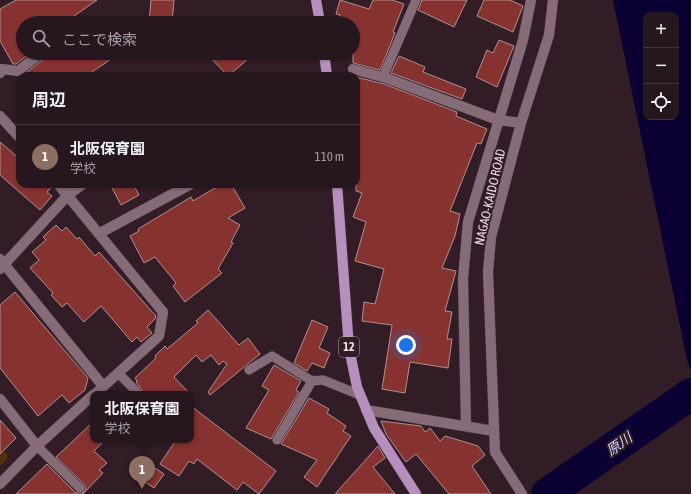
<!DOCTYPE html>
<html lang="ja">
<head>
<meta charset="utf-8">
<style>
	:root { --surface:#26161d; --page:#32232a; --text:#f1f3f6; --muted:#a49fa4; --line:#42353b; --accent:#db2777 }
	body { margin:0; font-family:"Asap Condensed","Noto Sans JP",sans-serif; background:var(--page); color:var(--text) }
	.controls { position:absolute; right:12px; top:12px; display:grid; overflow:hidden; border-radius:8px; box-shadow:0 1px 3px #0004 }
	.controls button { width:36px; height:36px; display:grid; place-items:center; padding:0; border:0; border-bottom:1px solid var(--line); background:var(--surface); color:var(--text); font:20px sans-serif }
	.you { position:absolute; left:406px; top:345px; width:14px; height:14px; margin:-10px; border:3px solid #fff; border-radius:50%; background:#1a73e8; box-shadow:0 0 0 6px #1a73e833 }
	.badge { display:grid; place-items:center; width:26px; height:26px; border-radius:50%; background:var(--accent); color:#fff; font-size:13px; font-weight:700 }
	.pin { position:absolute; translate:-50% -33px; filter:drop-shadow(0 1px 2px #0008) }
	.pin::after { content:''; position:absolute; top:21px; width:14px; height:12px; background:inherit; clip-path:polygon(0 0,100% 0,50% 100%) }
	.popup { position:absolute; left:90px; top:391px; width:104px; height:52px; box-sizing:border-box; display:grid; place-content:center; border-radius:8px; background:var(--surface); filter:drop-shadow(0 1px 3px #0005); font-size:13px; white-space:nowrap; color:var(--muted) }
	.popup b { font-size:15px; color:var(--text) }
	.popup::after { content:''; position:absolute; left:50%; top:100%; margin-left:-8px; border:8px solid transparent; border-top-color:var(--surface) }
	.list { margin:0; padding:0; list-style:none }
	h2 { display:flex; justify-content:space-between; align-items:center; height:52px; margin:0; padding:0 16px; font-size:17px }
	h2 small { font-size:13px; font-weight:400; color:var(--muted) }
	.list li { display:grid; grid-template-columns:26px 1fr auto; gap:12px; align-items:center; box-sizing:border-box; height:64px; padding:0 16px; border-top:1px solid var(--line) }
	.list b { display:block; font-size:15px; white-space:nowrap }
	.list p { margin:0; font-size:13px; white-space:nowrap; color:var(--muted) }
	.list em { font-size:13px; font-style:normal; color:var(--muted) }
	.icon { flex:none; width:22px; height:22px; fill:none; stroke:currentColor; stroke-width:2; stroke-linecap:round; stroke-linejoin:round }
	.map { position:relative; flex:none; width:691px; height:494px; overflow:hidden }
	.search { position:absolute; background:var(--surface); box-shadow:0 1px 3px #0004; left:16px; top:16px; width:344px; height:44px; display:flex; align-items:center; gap:10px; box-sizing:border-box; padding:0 14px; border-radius:22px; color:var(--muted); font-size:15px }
	.panel { position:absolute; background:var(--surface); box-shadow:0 1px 3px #0004; left:16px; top:72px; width:344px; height:116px; border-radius:12px }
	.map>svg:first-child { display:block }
	.green { fill:#542d0a }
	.water { fill:#0b0032; fill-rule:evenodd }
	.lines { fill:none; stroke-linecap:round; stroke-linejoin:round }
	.river { stroke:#0b0032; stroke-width:32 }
	.building { fill:#863231; stroke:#af918f }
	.lane-casing { stroke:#4b3a43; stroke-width:10 }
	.street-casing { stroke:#4b3a43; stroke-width:11 }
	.primary-casing { stroke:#4b3a43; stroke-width:11 }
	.lane { stroke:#866c78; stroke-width:9 }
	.street { stroke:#866c78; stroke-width:10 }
	.primary { stroke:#b78fbe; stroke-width:10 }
	.labels { text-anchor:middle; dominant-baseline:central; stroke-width:4; stroke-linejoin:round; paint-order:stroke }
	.shield { fill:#321d27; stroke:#b4a3ab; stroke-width:1 }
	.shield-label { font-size:12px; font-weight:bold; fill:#ebdde3 }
	.street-label { font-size:13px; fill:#ebdde3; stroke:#321d27 }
	.water-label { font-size:14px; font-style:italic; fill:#cfd2fd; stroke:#321d27 }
</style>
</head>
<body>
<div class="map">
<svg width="691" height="494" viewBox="0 0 691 494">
	<rect width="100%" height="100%" fill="#321d27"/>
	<path class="green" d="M0 450 7 453V459L0 466Z"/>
	<path class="water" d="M613 0H691V371L687 360ZM646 15H676V117H646Z"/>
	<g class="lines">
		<path class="river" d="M547 494 691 394"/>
	</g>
	<path class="building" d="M16 0H97L64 23H23V53H30L16 64H13L0 41V9Z
		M151 0H174L172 23H149Z
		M340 0 369 9 373 0H392L404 4 393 32 395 33 380 70 353 63V23H338L340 15 336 14Z
		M422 0H467L454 27 418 10Z
		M484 0H510L523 6 513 32 477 16Z
		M499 40 514 46 497 87 476 77 487 50 493 53Z
		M47 53H120L86 76H22L45 58Z
		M206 53H255L228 76Z
		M399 56 425 67 423 72 466 89 462 99 391 73Z
		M356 77 384 84 457 112 456 116 487 129 481 144 477 143 450 211 460 214 455 236 442 268 456 271 445 311 452 312 447 339H452L448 368 410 362 405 393 382 389 392 325 362 321 364 302 375 304 384 269 355 261 366 222 353 217 362 193 356 191Z
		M0 142 20 159V184H52V187L47 192 52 196 40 210 0 175Z
		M110 184H133L139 195 121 205Z
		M222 184H231L245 208 228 218 240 225 231 242 233 243 218 269 222 273 185 302 173 286 176 283 155 257 144 263 130 236 139 231 138 229 191 197 193 201Z
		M56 225 62 231 66 227 77 239 79 237 95 256 99 252 156 316 155 319 147 327 152 333 141 342 137 337 132 342 101 306 84 322 67 303 62 307 51 295 53 293 30 268 39 260 32 252 46 240 43 237Z
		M15 292 88 378 85 390 69 403 62 395 38 416 0 368V305Z
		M208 310 239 345 248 338 260 354 210 395 208 392 227 364 223 361 219 365 211 355 202 362 196 355 174 377 190 394H145L136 382 137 381 135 378 156 358 155 356 165 346 167 349 198 323 196 321Z
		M312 320 328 327 319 348 330 353 324 368 312 363 307 371 294 363Z
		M274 365 301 381 296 390 299 392 271 439 246 428 269 390 262 386Z
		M309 398 329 409 327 413 346 426 343 431 351 436 317 487 304 477 317 460 281 444Z
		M191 406 276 471 259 494 243 482 237 490 197 459 194 464 189 461 179 476 160 464 176 440H191Z
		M0 420 16 438 0 454Z
		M381 421 421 426 425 432 430 428 440 441 445 436 478 446 485 455 472 466 491 494H449L416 454 406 462 386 434Z
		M93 422V440H105L94 451 107 463 99 470 103 473 83 494H16L47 464 76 493 84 492 86 489 84 484 56 457Z
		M378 446 385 458 373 467 395 494H335Z
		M152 466 164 474 154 488 142 480Z"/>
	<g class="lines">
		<defs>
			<path id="lane" d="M383 77 416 0
				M249 370 272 356 312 381 323 380 360 395
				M118 373 139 394
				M277 440 312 381
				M37 446 80 488"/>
			<path id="street" d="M353 69 386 78 498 120 521 123
				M0 73 2 69 18 71 41 53
				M0 116 20 138
				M58 184 163 312 159 336 95 394
				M100 233 191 184
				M0 259 103 386
				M0 269 68 195 83 184
				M0 399 37 446
				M366 410 494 431
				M466 426 463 279 468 222 523 40 531 0
				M0 484 37 446 93 395
				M522 494 495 452 488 272 491 237 521 123 549 35 553 0"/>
			<path id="primary" d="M316 0 320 23
				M324 53 327 76
				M337 184 349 348 357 387 374 428 416 494"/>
		</defs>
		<use href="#lane" class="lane-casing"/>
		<use href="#street" class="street-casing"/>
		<use href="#primary" class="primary-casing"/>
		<use href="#lane" class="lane"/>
		<use href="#street" class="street"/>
		<use href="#primary" class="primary"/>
	</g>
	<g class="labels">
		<rect class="shield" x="339" y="337" width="20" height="20" rx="3"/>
		<g class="shield-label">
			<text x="349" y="347">12</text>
		</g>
		<g class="street-label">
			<text transform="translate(490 197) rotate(-77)">NAGAO-KAIDO ROAD</text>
		</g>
		<g class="water-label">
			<text transform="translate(619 444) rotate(-35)">原川</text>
		</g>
	</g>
</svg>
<div class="controls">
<button>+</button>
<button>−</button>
<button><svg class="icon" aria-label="locate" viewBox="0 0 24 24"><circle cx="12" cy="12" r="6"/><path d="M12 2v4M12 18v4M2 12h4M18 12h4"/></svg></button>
</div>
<div class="you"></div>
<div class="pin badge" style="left:142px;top:489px;background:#8d6e63">1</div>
<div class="popup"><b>北阪保育園</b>学校</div>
<div class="search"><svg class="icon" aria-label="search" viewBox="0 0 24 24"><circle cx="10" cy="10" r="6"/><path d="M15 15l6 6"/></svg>ここで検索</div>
<section class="panel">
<h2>周辺<small></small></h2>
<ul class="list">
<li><span class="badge" style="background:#8d6e63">1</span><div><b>北阪保育園</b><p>学校</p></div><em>110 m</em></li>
</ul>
</section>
</div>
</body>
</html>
